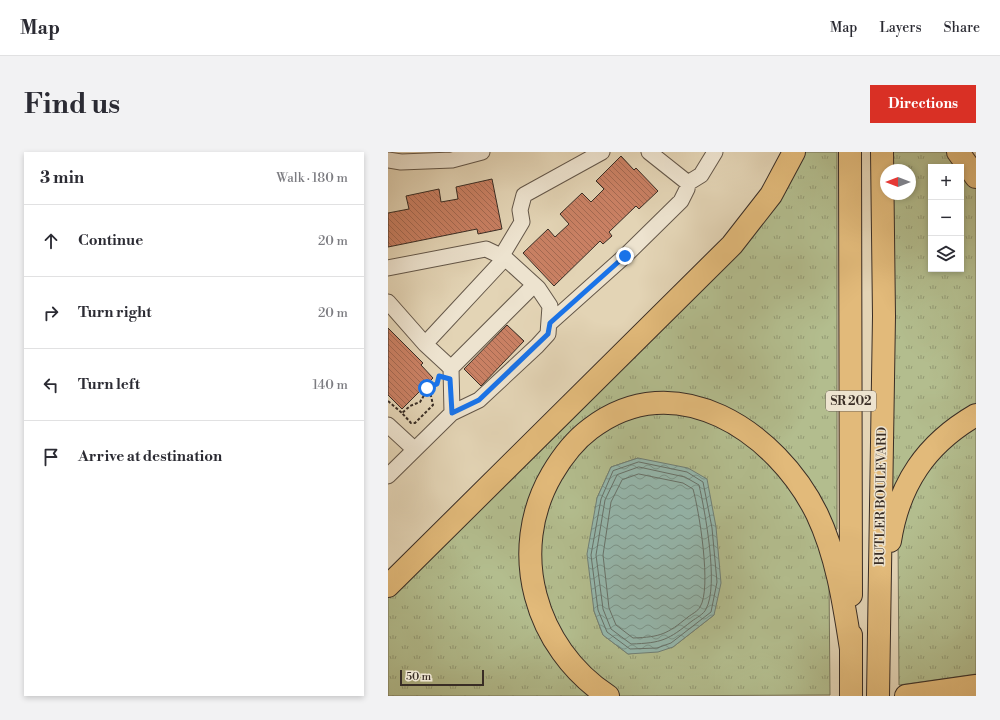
<!DOCTYPE html>
<html lang="en">
<head>
<meta charset="utf-8">
<style>
	:root { --surface:#fff; --page:#f2f2f3; --text:#2b2b33; --muted:#7c7c81; --line:#e1e1e2; --accent:#d93025 }
	body { margin:0; font-family:"Libre Bodoni",serif; background:var(--page); color:var(--text) }
	.controls { position:absolute; right:12px; top:12px; display:grid; overflow:hidden; border-radius:0px; box-shadow:0 2px 6px #0003 }
	.controls button { width:36px; height:36px; display:grid; place-items:center; padding:0; border:0; border-bottom:1px solid var(--line); background:var(--surface); color:var(--text); font:20px sans-serif }
	.compass { position:absolute; left:492px; top:12px; width:36px; height:36px; border-radius:50%; background:var(--surface); box-shadow:0 2px 6px #0003; rotate:270deg }
	.scale { position:absolute; left:12px; bottom:10px; width:84px; box-sizing:border-box; padding-left:4px; border:2px solid #392d25; border-top:0; font-size:11px; line-height:14px; white-space:nowrap; color:#392d25; -webkit-text-stroke:3px #ede3cf; paint-order:stroke }
	.stop { position:absolute; width:12px; height:12px; margin:-9px; border:3px solid #1a73e8; border-radius:50%; background:#fff }
	.stop.end { background:#1a73e8; border-color:#fff; box-shadow:0 1px 4px #0008 }
	.list { margin:0; padding:0; list-style:none }
	h2 { display:flex; justify-content:space-between; align-items:center; height:52px; margin:0; padding:0 16px; font-size:17px }
	h2 small { font-size:13px; font-weight:400; color:var(--muted) }
	.list li { display:grid; grid-template-columns:26px 1fr auto; gap:12px; align-items:center; box-sizing:border-box; height:72px; padding:0 16px; border-top:1px solid var(--line) }
	.list b { display:block; font-size:15px; white-space:nowrap }
	.list em { font-size:13px; font-style:normal; color:var(--muted) }
	.icon { flex:none; width:22px; height:22px; fill:none; stroke:currentColor; stroke-width:2; stroke-linecap:round; stroke-linejoin:round }
	.map { position:relative; flex:none; width:588px; height:544px; overflow:hidden; border-radius:0px }
	header { display:flex; align-items:center; gap:24px; box-sizing:border-box; height:56px; padding:0 20px; background:var(--surface); border-bottom:1px solid var(--line) }
	header strong { font-size:19px }
	nav { display:flex; gap:22px; margin-inline-start:auto; font-size:14px }
	.intro { display:flex; align-items:center; justify-content:space-between; box-sizing:border-box; height:96px; padding:0 24px }
	h1 { margin:0; font-size:28px }
	.button { padding:10px 18px; border-radius:0px; background:var(--accent); color:#fff; font-size:14px; font-weight:700 }
	main { display:flex; gap:24px; padding:0 24px }
	aside { flex:1; background:var(--surface); border-radius:0px; box-shadow:0 2px 6px #0003 }
	.map>svg:first-child { display:block }
	.grass { fill:url(#grass-tufts); stroke:#76755a; fill-rule:evenodd }
	.water { fill:url(#water-waves); stroke:#708077 }
	.lines { fill:none; stroke-linecap:round; stroke-linejoin:round }
	.shore { stroke:#67726a; stroke-width:1 }
	.building { fill:url(#building-back-hatch); stroke:#392d25 }
	.minor-casing { stroke:#645749; stroke-width:17 }
	.highway-casing { stroke:#392d25; stroke-width:24 }
	.path { stroke:#392d25; stroke-width:2; stroke-dasharray:3 2; stroke-linecap:butt }
	.minor { stroke:#ede3cf; stroke-width:15 }
	.highway { stroke:#e2ba7a; stroke-width:22 }
	.route { stroke:#1a73e8; stroke-width:5 }
	.labels { text-anchor:middle; dominant-baseline:central; stroke-width:3; stroke-linejoin:round; paint-order:stroke }
	.shield { fill:#ede3cf; stroke:#6f6458; stroke-width:1 }
	.shield-label { font-size:12px; font-weight:bold; fill:#392d25 }
	.street-label { font-size:13px; fill:#392d25; stroke:#ede3cf }
</style>
</head>
<body>
<header>
<strong>Map</strong>
<nav><a>Map</a><a>Layers</a><a>Share</a></nav>
</header>
<div class="intro"><h1>Find us</h1><a class="button">Directions</a></div>
<main>
<aside>
<h2>3 min<small>Walk · 180 m</small></h2>
<ul class="list">
<li><svg class="icon" aria-label="ahead" viewBox="0 0 24 24"><path d="M12 20V5M6 11l6-6 6 6"/></svg><div><b>Continue</b></div><em>20 m</em></li>
<li><svg class="icon" aria-label="right" viewBox="0 0 24 24"><path d="M7 20v-9h11M14 6l5 5-5 5"/></svg><div><b>Turn right</b></div><em>20 m</em></li>
<li><svg class="icon" aria-label="left" viewBox="0 0 24 24"><path d="M17 20v-9H6M10 6l-5 5 5 5"/></svg><div><b>Turn left</b></div><em>140 m</em></li>
<li><svg class="icon" aria-label="arrive" viewBox="0 0 24 24"><path d="M6 21V4h12l-3 4 3 4H6"/></svg><div><b>Arrive at destination</b></div></li>
</ul>
</aside>
<div class="map">
<svg width="588" height="544" viewBox="0 0 588 544">
	<defs>
		<pattern id="grass-tufts" width="24" height="20" patternUnits="userSpaceOnUse"><rect width="24" height="20" fill="#b3bd8e"/><path d="M3 7l-1-3M5 7V3M7 7l1-3M15 17l-1-3M17 17v-4M19 17l1-3" fill="none" stroke="#939a74"/></pattern>
		<pattern id="water-waves" width="16" height="10" patternUnits="userSpaceOnUse"><rect width="16" height="10" fill="#95b8ae"/><path d="M0 5q4-4 8 0t8 0" fill="none" stroke="#7b968d"/></pattern>
		<pattern id="building-back-hatch" width="6" height="6" patternUnits="userSpaceOnUse"><rect width="6" height="6" fill="#c98063"/><path d="M-1 5l2 2M0 0l6 6M5-1l2 2" fill="none" stroke="#a46951"/></pattern>
	</defs>
	<rect width="100%" height="100%" fill="#e3d4b5"/>
	<filter id="stains"><feTurbulence type="fractalNoise" baseFrequency=".005" numOctaves="4"/><feColorMatrix values="0 0 0 0 .2 0 0 0 0 .09 0 0 0 0 .02 0 0 0 .5 -.17"/></filter>
	<radialGradient id="worn" r=".72"><stop offset=".6" stop-color="#630" stop-opacity="0"/><stop offset="1" stop-color="#630" stop-opacity=".3"/></radialGradient>
	<path class="grass" d="M411 0H449V377L447 379 390 302 270 248 174 300 138 421 212 544H0V443L273 170Z
		M503 0H563L588 32V254L504 345 503 42H522V18H503ZM543 15H573V117H543Z
		M249 261H307L366 293 419 359 441 427 442 543 230 544 200 524 153 450V364L191 295ZM250 306 326 463 285 495 240 502 215 483 206 459 209 346 223 315Z
		M588 271V522L511 533 510 383 513 365 540 313Z"/>
	<path class="water" d="M250 306 300 316 319 327 328 375 333 431 326 463 285 495 270 500 240 502 215 483 206 459 199 402 209 346 223 315Z"/>
	<g class="lines">
		<path class="shore" d="M251 310 299 320 315 330 324 376 329 430 323 460 283 491 269 496 242 497 219 480 210 458 203 403 213 347 225 319Z
			M251 315 297 325 311 333C317 359 331 434 318 457 316 462 308 466 304 469 280 488 274 491 243 492L223 477 215 457 208 403 217 348 229 323Z
			M251 322 295 331 305 337C311 358 324 437 312 455 310 459 304 462 300 465 279 482 273 485 245 486L228 473 221 456 215 403 223 350 234 328Z"/>
	</g>
	<path class="building" d="M233 4 246 18 248 16 270 39 251 57 248 54 221 80 224 84 215 92 212 89 166 134 135 101 160 77 167 85 181 72 172 62 194 41 203 50 216 37 208 29Z
		M104 27 114 77 90 82 89 77 0 95V61L21 57 18 44 51 37 53 50 70 47 68 35Z
		M119 173 136 189 93 234 76 217Z
		M0 176 35 211 33 213 45 226 14 257 0 243Z"/>
	<g class="lines">
		<defs>
			<path id="minor" d="M0 8 13 10 64 8 94 0
				M300 31 313 23 327 0
				M113 105 134 70 132 58 136 43 214 0
				M0 116 98 97 117 106 150 136 162 154 160 182 149 194 91 248 64 261 0 324
				M0 150 37 192 63 216 64 261
				M162 171 237 104 293 49 299 37 300 31 261 0
				M37 192 117 106
				M63 216 146 133
				M0 273 26 297"/>
			<path id="highway" d="M462 0 463 443
				M570 0 588 25
				M502 389C511 332 538 292 588 263
				M0 434 344 93 383 43 406 0
				M463 483V544
				M220 544C147 496 119 399 164 322 174 305 186 289 202 277 287 211 389 280 429 362 449 404 456 452 463 497
				M490 544 496 164 494 0
				M518 544 588 534"/>
		</defs>
		<use href="#minor" class="minor-casing"/>
		<use href="#highway" class="highway-casing"/>
		<path class="path" d="M41 235 32 250 22 254 14 261 23 271H27L45 253 41 235 50 230
			M0 249 14 261"/>
		<use href="#minor" class="minor"/>
		<use href="#highway" class="highway"/>
	</g>
	<g class="lines">
		<path class="route" d="M39 236 49 232 51 224 62 227 64 261 91 248 160 182 162 171 237 104"/>
	</g>
	<g class="labels">
		<rect class="shield" x="438" y="239" width="50" height="20" rx="3"/>
		<g class="shield-label">
			<text x="463" y="249">SR 202</text>
		</g>
		<g class="street-label">
			<text transform="translate(493 344) rotate(-89)">BUTLER BOULEVARD</text>
		</g>
	</g>
	<rect width="100%" height="100%" filter="url(#stains)"/>
	<rect width="100%" height="100%" fill="url(#worn)"/>
</svg>
<div class="controls">
<button>+</button>
<button>−</button>
<button><svg class="icon" aria-label="layers" viewBox="0 0 24 24"><path d="M12 4l9 5-9 5-9-5zM3 14l9 5 9-5"/></svg></button>
</div>
<svg class="compass" viewBox="-18 -18 36 36"><path d="M0-13l5 13h-10z" fill="#e53935"/><path d="M0 13l5-13h-10z" fill="#7c7c81"/></svg>
<div class="scale">50 m</div>
<div class="stop" style="left:39px;top:236px"></div>
<div class="stop end" style="left:237px;top:104px"></div>
</div>
</main>
</body>
</html>
